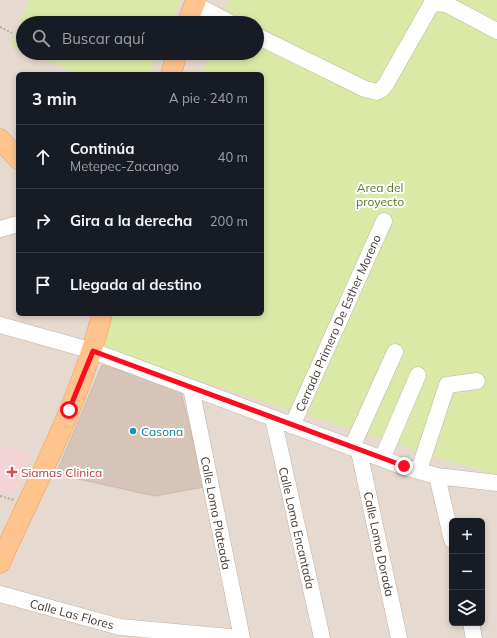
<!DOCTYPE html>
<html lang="es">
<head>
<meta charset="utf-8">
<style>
	:root { --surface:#171b24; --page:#242831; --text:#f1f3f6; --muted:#9ea1a6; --line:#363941 }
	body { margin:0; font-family:Mulish,sans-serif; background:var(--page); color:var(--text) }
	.controls { position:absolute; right:12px; bottom:12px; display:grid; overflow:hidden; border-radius:6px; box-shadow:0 2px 6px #0003 }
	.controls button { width:36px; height:36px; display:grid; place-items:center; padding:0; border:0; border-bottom:1px solid var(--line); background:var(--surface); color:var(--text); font:20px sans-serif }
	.stop { position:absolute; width:12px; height:12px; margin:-9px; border:3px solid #ff0b1f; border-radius:50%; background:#fff }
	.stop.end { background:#ff0b1f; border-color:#fff; box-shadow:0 1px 4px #0008 }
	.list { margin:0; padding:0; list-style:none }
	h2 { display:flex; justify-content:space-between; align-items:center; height:52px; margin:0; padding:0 16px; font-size:17px }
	h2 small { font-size:13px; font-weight:400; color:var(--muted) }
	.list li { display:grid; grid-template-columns:26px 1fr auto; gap:12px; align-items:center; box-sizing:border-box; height:64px; padding:0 16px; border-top:1px solid var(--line) }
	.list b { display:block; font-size:15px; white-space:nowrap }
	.list p { margin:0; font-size:13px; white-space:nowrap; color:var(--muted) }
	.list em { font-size:13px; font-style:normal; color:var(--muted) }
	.icon { flex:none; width:22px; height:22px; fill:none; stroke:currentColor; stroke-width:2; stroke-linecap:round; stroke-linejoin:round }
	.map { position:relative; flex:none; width:497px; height:638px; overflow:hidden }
	.search { position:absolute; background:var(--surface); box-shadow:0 2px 6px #0003; left:16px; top:16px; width:248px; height:44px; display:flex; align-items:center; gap:10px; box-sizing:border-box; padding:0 14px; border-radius:22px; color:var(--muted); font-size:15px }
	.panel { position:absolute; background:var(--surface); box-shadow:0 2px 6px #0003; left:16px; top:72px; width:248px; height:244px; border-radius:6px }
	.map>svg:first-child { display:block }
	.residential { fill:#e6d9cf; fill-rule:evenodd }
	.medical { fill:#f4d3d6 }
	.green { fill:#dbe9a7 }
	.building { fill:#d7c4b9; stroke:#cfb7a9 }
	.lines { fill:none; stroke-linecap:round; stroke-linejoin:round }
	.minor-casing { stroke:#c0b1a6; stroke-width:17 }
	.major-casing { stroke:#e99c58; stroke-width:21 }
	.path { stroke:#c0a694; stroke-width:2; stroke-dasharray:2 2; stroke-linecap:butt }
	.minor { stroke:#fff; stroke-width:16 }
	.major { stroke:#ffc48d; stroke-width:20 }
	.route { stroke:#ff0b1f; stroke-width:5 }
	.culture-dot { fill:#0f9aa8; stroke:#fff; stroke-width:1.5 }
	.health-dot { fill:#e0444e; stroke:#fff; stroke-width:1.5 }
	.labels { text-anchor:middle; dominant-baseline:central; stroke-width:4; stroke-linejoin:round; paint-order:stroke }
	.park-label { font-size:12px; fill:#567723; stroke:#fff }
	.street-label { font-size:12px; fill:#433832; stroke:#fff }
	.culture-label { font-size:12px; fill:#0d838f; stroke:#fff; text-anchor:start }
	.health-label { font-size:12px; fill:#be3a42; stroke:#fff; text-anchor:start }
</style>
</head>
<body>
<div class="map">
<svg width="497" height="638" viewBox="0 0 497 638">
	<rect width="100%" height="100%" fill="#f2e9e1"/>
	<path class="residential" d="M0 0H497V638H0ZM23 23H257V53H23ZM18 74H262V314H18ZM452 521H482V623H452Z"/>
	<path class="medical" d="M0 446 33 452 14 495 0 492Z"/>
	<path class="green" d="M29 0H181L171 23H23V51L11 46Z
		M230 0H497V476L102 350 113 314H262V74H202L210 53H257V23H221Z
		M28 53H158L150 74H79Z"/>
	<path class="building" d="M102 365 180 388 204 487 155 496 56 474Z"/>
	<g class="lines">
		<defs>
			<path id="minor" d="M194 4 231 23
				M257 36 365 89 377 92 382 89 386 84 432 3 446 4 497 31
				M0 229 18 224
				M0 325 93 351 404 467 437 476 497 483
				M191 388 242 638
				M273 418 322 638
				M292 426 384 221
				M352 447 395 352
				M359 451 399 638
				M382 459 418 375
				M419 470 447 385 477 381
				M437 476 452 540
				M0 594 120 627 241 638
				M471 623 474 638"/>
			<path id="major" d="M187 23 196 0
				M171 74 177 53
				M0 139 18 159
				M0 563C36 483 81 399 102 314"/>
		</defs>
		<use href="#minor" class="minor-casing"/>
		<use href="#major" class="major-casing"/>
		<path class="path" d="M0 27 12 33
			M0 496 14 500"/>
		<use href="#minor" class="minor"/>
		<use href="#major" class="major"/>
	</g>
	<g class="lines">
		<path class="route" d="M69 410 93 351 404 466"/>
	</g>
	<circle class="culture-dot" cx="133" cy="431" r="4"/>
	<path class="health-dot" d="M10 466h4v4h4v4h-4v4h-4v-4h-4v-4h4z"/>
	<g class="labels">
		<g class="park-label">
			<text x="380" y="187">Area del<tspan x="380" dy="14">proyecto</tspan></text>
		</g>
		<g class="street-label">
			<text transform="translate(338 323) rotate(-66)">Cerrada Primero De Esther Moreno</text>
			<text transform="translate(216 513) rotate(79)">Calle Loma Plateada</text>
			<text transform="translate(297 528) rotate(77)">Calle Loma Encantada</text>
			<text transform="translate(379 544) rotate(78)">Calle Loma Dorada</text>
			<text transform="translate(72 614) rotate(15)">Calle Las Flores</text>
		</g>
		<g class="culture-label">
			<text x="141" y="431">Casona</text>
		</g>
		<g class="health-label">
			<text x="21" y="472">Siamas Clinica</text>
		</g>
	</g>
</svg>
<div class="controls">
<button>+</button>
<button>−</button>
<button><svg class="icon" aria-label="layers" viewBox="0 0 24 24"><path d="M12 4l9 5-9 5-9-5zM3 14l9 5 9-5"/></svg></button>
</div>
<div class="stop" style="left:69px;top:410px"></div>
<div class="stop end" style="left:404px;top:466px"></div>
<div class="search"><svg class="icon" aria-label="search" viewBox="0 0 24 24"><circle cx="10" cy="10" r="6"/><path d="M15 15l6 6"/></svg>Buscar aquí</div>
<section class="panel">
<h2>3 min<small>A pie · 240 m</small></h2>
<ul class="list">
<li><svg class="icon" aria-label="ahead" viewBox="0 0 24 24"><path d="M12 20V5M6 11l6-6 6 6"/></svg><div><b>Continúa</b><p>Metepec-Zacango</p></div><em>40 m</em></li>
<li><svg class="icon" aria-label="right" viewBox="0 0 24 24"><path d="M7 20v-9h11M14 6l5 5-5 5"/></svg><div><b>Gira a la derecha</b></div><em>200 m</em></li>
<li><svg class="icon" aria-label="arrive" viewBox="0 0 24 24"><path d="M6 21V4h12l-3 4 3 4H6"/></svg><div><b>Llegada al destino</b></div></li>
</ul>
</section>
</div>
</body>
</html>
